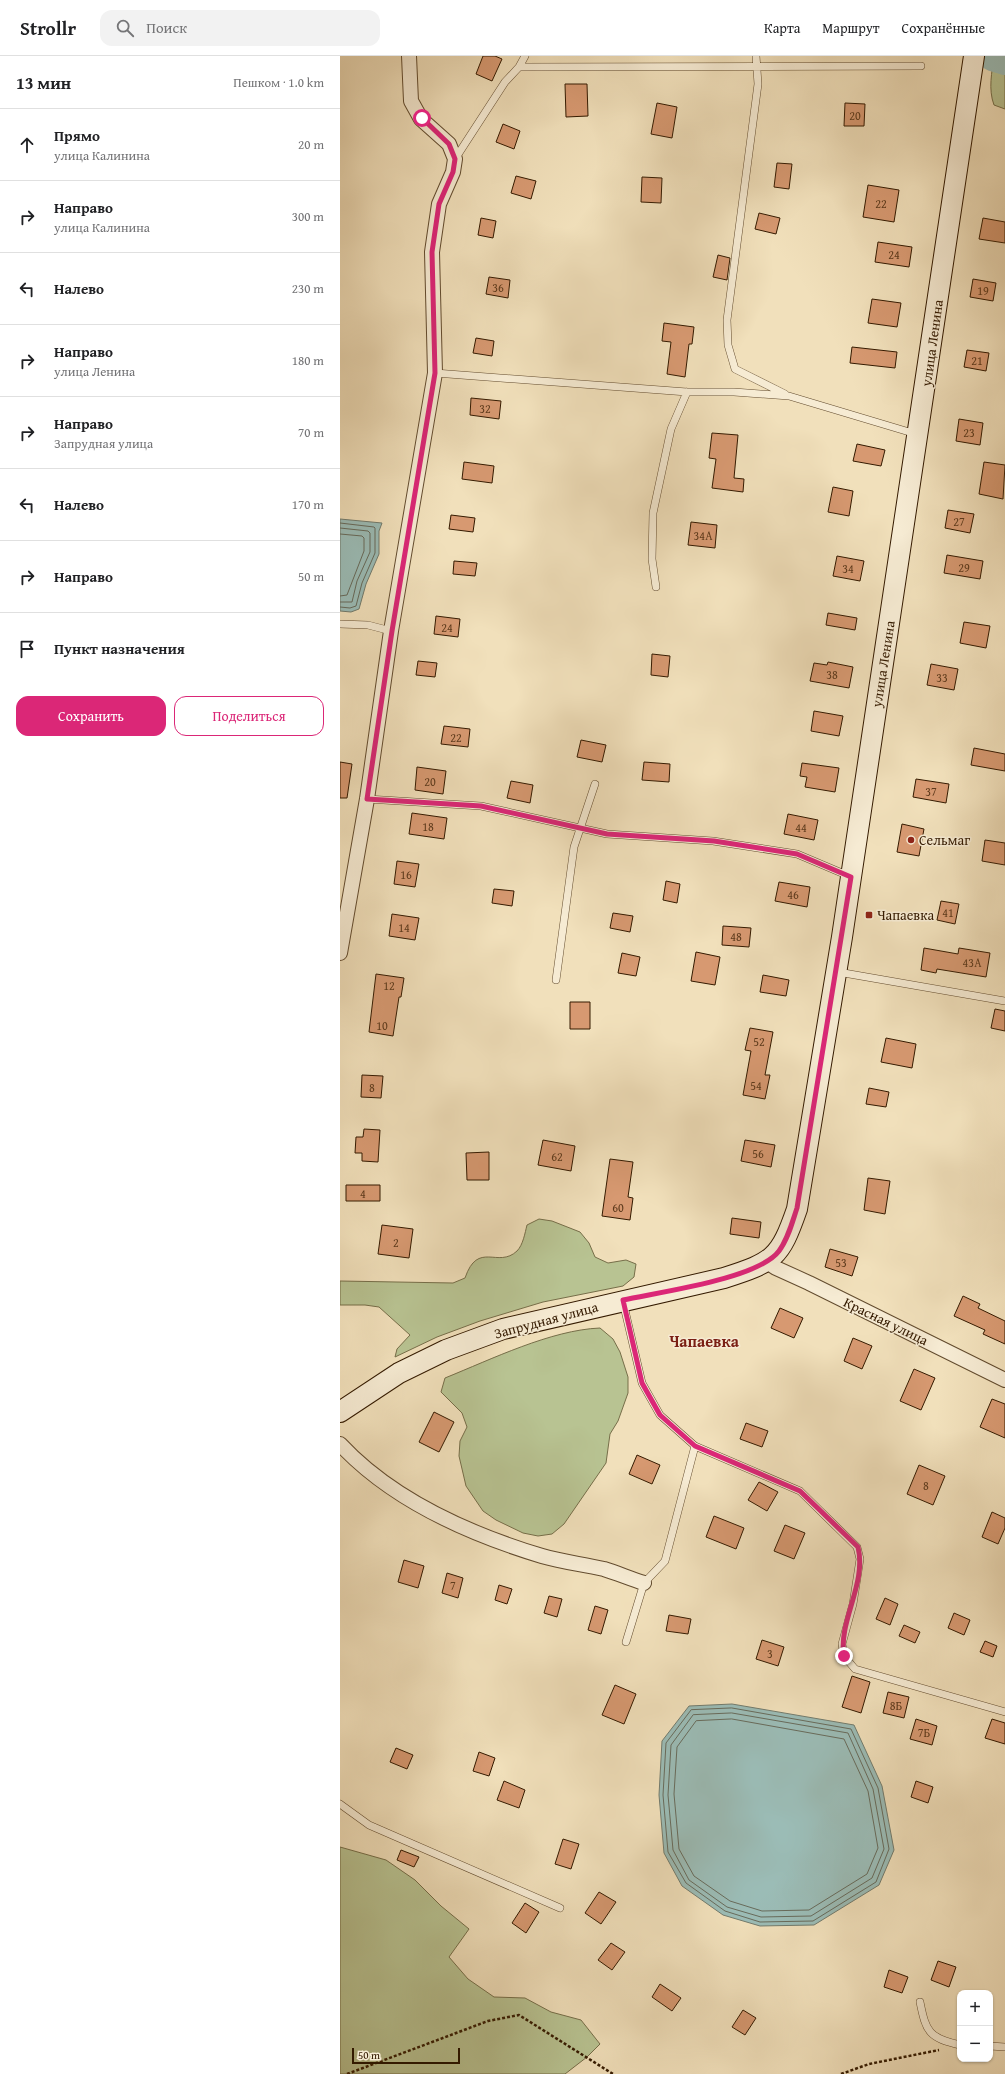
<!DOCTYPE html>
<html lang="ru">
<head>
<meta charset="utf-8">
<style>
	:root { --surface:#fff; --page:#f2f2f2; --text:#202124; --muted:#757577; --line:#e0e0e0; --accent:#db2777 }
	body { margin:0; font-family:"Gentium Book Plus",serif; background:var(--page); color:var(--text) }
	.controls { position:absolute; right:12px; bottom:12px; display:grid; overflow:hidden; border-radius:8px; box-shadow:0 1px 3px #0004 }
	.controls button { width:36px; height:36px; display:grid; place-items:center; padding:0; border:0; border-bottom:1px solid var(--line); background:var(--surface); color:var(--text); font:20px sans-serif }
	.scale { position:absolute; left:12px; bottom:10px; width:108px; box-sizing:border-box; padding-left:4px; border:2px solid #341a00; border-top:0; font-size:11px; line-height:14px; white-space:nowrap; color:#341a00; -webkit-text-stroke:3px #f6ebd3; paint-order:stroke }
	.stop { position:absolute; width:12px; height:12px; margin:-9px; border:3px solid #db2777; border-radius:50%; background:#fff }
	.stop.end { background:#db2777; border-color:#fff; box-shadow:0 1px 4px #0008 }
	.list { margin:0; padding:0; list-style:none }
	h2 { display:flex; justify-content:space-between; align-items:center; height:52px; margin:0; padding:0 16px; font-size:17px }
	h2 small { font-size:13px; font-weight:400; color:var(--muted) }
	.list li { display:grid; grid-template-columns:26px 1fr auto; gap:12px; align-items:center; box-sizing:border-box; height:72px; padding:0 16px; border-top:1px solid var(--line) }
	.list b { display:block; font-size:15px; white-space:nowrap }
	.list p { margin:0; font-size:13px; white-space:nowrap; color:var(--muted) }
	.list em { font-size:13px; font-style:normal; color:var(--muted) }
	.actions { display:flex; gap:8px; padding:12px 16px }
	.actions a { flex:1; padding:9px 0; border:1px solid var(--accent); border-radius:12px; text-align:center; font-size:14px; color:var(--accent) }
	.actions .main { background:var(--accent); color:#fff }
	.icon { flex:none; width:22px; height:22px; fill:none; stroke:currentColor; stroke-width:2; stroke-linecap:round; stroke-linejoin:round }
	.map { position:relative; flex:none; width:665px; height:2018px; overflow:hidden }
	header { display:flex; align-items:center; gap:24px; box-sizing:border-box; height:56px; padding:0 20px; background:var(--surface); border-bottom:1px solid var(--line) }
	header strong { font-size:19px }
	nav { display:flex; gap:22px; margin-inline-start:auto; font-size:14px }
	.search { width:280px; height:36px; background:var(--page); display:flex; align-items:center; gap:10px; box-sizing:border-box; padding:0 14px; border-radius:12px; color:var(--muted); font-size:15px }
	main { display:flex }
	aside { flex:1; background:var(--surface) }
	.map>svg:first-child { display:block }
	.green { fill:#b8c392; stroke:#766e49 }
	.water { fill:#9bbcb6; stroke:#727b6d }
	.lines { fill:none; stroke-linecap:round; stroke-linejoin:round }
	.shore { stroke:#686b5b; stroke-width:1 }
	.river { stroke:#9bbcb6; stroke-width:26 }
	.building { fill:#d79971; stroke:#341a00 }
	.lane-casing { stroke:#634c2f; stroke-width:8 }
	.street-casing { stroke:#634c2f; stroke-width:16 }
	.secondary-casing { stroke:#341a00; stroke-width:22 }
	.path { stroke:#341a00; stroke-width:2.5; stroke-dasharray:3 2; stroke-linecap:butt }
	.lane { stroke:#f6ebd3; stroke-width:7 }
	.street { stroke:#f6ebd3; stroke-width:14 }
	.secondary { stroke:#f6ebd3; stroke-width:20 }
	.route { stroke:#db2777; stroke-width:5 }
	.poi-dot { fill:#8f2418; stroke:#f6ebd3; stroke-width:1.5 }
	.labels { text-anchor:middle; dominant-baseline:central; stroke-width:3; stroke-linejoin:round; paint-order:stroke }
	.number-label { font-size:12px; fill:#5d3a1c }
	.street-label { font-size:14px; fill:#341a00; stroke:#f6ebd3 }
	.poi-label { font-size:14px; fill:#341a00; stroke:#f6ebd3; text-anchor:start }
	.quarter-label { font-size:16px; font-weight:bold; fill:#7a1f14; stroke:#f6ebd3 }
</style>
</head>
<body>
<header>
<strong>Strollr</strong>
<div class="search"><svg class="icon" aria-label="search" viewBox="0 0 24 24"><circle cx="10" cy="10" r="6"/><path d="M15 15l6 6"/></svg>Поиск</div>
<nav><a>Карта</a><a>Маршрут</a><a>Сохранённые</a></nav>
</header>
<main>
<aside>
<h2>13 мин<small>Пешком · 1.0 km</small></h2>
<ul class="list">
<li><svg class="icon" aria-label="ahead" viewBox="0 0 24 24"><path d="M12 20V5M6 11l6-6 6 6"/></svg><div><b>Прямо</b><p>улица Калинина</p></div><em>20 m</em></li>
<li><svg class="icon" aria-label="right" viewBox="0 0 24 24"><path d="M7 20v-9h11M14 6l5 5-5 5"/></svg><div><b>Направо</b><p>улица Калинина</p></div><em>300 m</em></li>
<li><svg class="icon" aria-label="left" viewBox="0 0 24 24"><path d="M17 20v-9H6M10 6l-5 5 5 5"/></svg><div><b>Налево</b></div><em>230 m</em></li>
<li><svg class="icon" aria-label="right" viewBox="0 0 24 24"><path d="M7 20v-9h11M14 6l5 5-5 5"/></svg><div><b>Направо</b><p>улица Ленина</p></div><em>180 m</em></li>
<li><svg class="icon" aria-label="right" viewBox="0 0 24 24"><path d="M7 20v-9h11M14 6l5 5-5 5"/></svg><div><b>Направо</b><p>Запрудная улица</p></div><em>70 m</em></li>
<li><svg class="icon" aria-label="left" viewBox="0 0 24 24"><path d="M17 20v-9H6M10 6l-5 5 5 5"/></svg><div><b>Налево</b></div><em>170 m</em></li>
<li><svg class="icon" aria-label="right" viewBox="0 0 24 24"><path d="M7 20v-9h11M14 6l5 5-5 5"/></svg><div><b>Направо</b></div><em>50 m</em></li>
<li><svg class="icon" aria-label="arrive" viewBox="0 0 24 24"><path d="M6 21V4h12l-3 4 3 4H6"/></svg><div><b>Пункт назначения</b></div></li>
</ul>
<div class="actions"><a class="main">Сохранить</a><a>Поделиться</a></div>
</aside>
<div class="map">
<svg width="665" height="2018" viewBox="0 0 665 2018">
	<rect width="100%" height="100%" fill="#f1e0bb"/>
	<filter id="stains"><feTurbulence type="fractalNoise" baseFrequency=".005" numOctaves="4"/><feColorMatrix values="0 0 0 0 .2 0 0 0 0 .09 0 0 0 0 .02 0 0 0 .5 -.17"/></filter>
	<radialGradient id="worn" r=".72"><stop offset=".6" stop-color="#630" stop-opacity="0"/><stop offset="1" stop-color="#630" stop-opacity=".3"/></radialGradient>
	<path class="green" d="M654 0H665V53L654 49C648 33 652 16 654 0Z
		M199 1163 212 1165 240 1176 249 1187 255 1201 268 1207 286 1204 296 1208 294 1221 283 1230 203 1246 140 1265 97 1281 55 1301 57 1293 70 1279 39 1251 25 1249H0V1225L113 1227 125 1222C138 1184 158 1213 177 1195 183 1189 185 1177 187 1169Z
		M260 1272 273 1283 280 1296 288 1321V1337L278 1365 270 1378 266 1407 224 1468 212 1478 198 1480 183 1477 156 1464 143 1455 126 1430 119 1400 120 1385 127 1371 122 1357 101 1336 105 1322C152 1303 211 1274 260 1272Z
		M0 1791 46 1804 75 1824 101 1850 129 1873 109 1901 128 1923 154 1941 185 1942 211 1956 241 1964 260 1988 247 2001 225 2018H0Z"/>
	<path class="water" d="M0 463 42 467 39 475V498L26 528 19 553 11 556 0 555Z
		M392 1648 514 1669 542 1730 554 1794 539 1829 474 1869 420 1870 383 1859 342 1830 324 1797 319 1739 322 1685 349 1650Z"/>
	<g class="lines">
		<path class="shore" d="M0 467 34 471 35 472V497L22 527 16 550 10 552 0 551
			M0 472 28 475 30 477V496L17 525 12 546H0
			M0 478 22 480 24 482V495L7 539 0 540
			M392 1652 511 1673 538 1732 549 1793 536 1826 473 1865 420 1866 385 1855 346 1827 328 1796 323 1739 326 1687 351 1654Z
			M392 1657 508 1677 533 1733 544 1793 532 1822 471 1860 421 1861 387 1851 349 1824 333 1794 328 1739 331 1689 353 1659Z
			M392 1663 504 1683 528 1735 538 1792 527 1818 469 1854 422 1855 390 1845 354 1820 339 1793 334 1738 337 1691 356 1665Z"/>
		<path class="river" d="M652 2 665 6"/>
	</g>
	<path class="building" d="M143 0H155L162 3 152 25 136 18Z
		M225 28H247L248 60 226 61Z
		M317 47 337 51 332 82 311 78Z
		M505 47 525 48 524 70H504Z
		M163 68 180 75 174 93 156 86Z
		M437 107 452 108 449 133 434 131Z
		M176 120 196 125 191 143 171 137Z
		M302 121 322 122 321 147 301 146Z
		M528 129 559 134 554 166 523 161Z
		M419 157 440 162 436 178 415 173Z
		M141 162 156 165 153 182 138 179Z
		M643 162 665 166V187L639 183Z
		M538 186 572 191 569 211 535 206Z
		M378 199 390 202 387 224 373 221Z
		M149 221 170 224 168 242 146 238Z
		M633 223 656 227 653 245 630 241Z
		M532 243 561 247 557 271 528 267Z
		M324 267 354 271 352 288H349L345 321 327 318 331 286 322 285Z
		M136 282 154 285 152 300 133 297Z
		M512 291 557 296 555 312 510 307Z
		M627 294 649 297 646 315 624 311Z
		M131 342 161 345 159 363 130 359Z
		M619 363 643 367 640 389 616 385Z
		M372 377 398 379 394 422 404 423 403 436 372 432 376 403 369 402Z
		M517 388 545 394 541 410 513 405Z
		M124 406 154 410 152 427 122 423Z
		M644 406 665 409 663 443 639 438Z
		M493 431 513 435 509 460 488 456Z
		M608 454 634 458 630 477 605 472Z
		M111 459 135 462 133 476 109 473Z
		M351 466 377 469 375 492 348 489Z
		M607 499 643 505 640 523 604 517Z
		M497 500 524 505 520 525 493 520Z
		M114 505 137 507 135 520 113 518Z
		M488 557 517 562 515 574 486 569Z
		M96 560 120 563 118 581 94 578Z
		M624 566 650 570 646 592 620 587Z
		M312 598 330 600 328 621 311 619Z
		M78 605 97 607 95 621 76 619Z
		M488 606 513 611 509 632 470 625 474 607 487 609Z
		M591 608 618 613 614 634 587 629Z
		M474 655 503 660 499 680 471 675Z
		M104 670 130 673 128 691 101 688Z
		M241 684 266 689 262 706 237 701Z
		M634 692 665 698V715L631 709Z
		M0 706 12 708 7 742H0Z
		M304 706 330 708 329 726 302 724Z
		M462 707 499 712 495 736 465 731 467 721 460 720Z
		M77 711 106 715 103 738 75 734Z
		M576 723 609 728 606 747 573 741Z
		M171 725 193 729 190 747 167 742Z
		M72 757 107 762 104 783 69 778Z
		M448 758 478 764 474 784 444 778Z
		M562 768 584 773 579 800 557 796Z
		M645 784 665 787V809L642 805Z
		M57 805 79 808 75 831 54 828Z
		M326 825 340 828 337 847 323 844Z
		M439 826 470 831 467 851 435 845Z
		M154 833 174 835 172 850 152 847Z
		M601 845 619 848 615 868 597 864Z
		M273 857 293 860 290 876 270 872Z
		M52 858 79 862 75 884 49 880Z
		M383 870 411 872 409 891 382 889Z
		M584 892 618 898 619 892 650 897 646 921 597 913 596 917 581 914Z
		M356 896 380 901 375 929 351 925Z
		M282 897 300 901 296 920 278 917Z
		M36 918 64 922 61 941H59L53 980 29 976Z
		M423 919 449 924 446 940 420 936Z
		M230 946H250V973H230Z
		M655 953 665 955V975L651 972Z
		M410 972 433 976 425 1019H430L425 1043 403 1039 411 995 405 994Z
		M546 982 576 988 572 1012 541 1006Z
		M22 1019 43 1020 41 1042 21 1041Z
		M529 1032 549 1036 546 1051 526 1048Z
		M24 1073 40 1074 38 1106 22 1105V1097H15L16 1081H23Z
		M203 1084 235 1090 231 1115 198 1109Z
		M405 1084 435 1089 431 1111 401 1105Z
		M149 1096V1124H127L126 1097Z
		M270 1103 293 1106 288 1141 293 1142 290 1164 262 1160Z
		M528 1122 550 1125 545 1158 524 1154Z
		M6 1129H40V1145H6Z
		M392 1162 421 1166 419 1182 390 1178Z
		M42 1169 73 1173 69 1202 38 1198Z
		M490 1193 518 1201 512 1220 485 1211Z
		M623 1240 640 1248 638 1252 665 1265V1288L643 1278 645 1274 614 1260Z
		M440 1252 463 1262 454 1282 431 1272Z
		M513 1282 532 1290 522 1313 504 1305Z
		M574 1313 595 1322 581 1354 560 1345Z
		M652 1343 665 1348V1382L640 1371Z
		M94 1356 114 1366 99 1396 79 1386Z
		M406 1367 428 1375 422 1391 400 1383Z
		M297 1399 320 1409 312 1428 289 1418Z
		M579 1409 605 1420 593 1449 567 1438Z
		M419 1426 438 1436 427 1455 408 1444Z
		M652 1456 665 1462V1472L658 1488 642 1481Z
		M374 1460 404 1472 396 1493 366 1481Z
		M445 1469 465 1477 454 1503 434 1495Z
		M64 1504 84 1510 78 1532 58 1526Z
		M107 1517 123 1522 118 1542 102 1537Z
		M159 1529 172 1533 167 1548 155 1544Z
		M209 1540 222 1543 217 1561 204 1557Z
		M545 1542 558 1548 550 1569 536 1563Z
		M255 1550 268 1554 261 1578 248 1574Z
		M614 1557 630 1564 624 1579 608 1572Z
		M329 1559 351 1563 348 1578 326 1575Z
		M564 1569 580 1576 575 1587 559 1580Z
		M422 1584 444 1591 438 1610 416 1603Z
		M645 1585 657 1590 653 1601 640 1596Z
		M512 1620 530 1626 521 1657 502 1651Z
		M275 1629 296 1638 284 1668 262 1659Z
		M548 1636 569 1641 564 1662 543 1657Z
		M576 1663 597 1670 592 1689 570 1683Z
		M652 1663 665 1667V1688L645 1682Z
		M56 1692 73 1699 67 1713 50 1706Z
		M139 1696 155 1702 149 1720 133 1715Z
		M164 1725 185 1734 179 1752 157 1744Z
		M576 1725 593 1731 588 1747 571 1741Z
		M223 1783 239 1788 231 1813 215 1808Z
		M61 1794 79 1801 74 1811 57 1804Z
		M259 1836 276 1846 261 1868 245 1857Z
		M185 1847 199 1856 186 1877 172 1867Z
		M271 1887 285 1896 272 1914 258 1904Z
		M598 1905 616 1911 609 1931 591 1924Z
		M549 1914 568 1921 562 1937 544 1931Z
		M320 1928 341 1942 332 1955 312 1941Z
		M403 1954 416 1962 405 1979 392 1971Z"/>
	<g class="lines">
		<defs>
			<path id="lane" d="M416 0 418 28 387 264 388 289 395 313 445 338
				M179 11 185 0
				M115 103 165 26 179 11 581 10
				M95 317 347 336H394L449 340 576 378
				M316 531 312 503 313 457 331 373 347 336
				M0 568 28 569 51 575
				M27 743 141 750 267 778 373 785 457 798 509 820
				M498 916 665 945
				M216 924 234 791 255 728
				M283 1246 302 1327 320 1359 355 1390 325 1505 304 1527 286 1586
				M355 1390 460 1435 517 1491 520 1503 513 1548 502 1588 504 1600 515 1613 665 1656
				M0 1748 29 1769 220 1852
				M580 1946C586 1976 589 1982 620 1989
				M650 1990 665 1991"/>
			<path id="street" d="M0 897 27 743 51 575 95 317 92 196 99 148 113 116 115 103 109 88 81 63 71 45 69 0
				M427 1206 436 1212 469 1227 665 1324
				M0 1388C53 1445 129 1478 202 1500 222 1506 243 1508 264 1513 277 1517 291 1523 304 1527"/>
			<path id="secondary" d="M0 1356 59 1317 106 1294 163 1273 384 1222C434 1206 440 1202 457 1153L502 881 634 0"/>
		</defs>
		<use href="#lane" class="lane-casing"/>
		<use href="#street" class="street-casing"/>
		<use href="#secondary" class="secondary-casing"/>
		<path class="path" d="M7 2018 148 1965 179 1959 273 2018
			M501 2018 529 2008 599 1994"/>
		<use href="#lane" class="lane"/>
		<use href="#street" class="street"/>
		<use href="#secondary" class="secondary"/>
	</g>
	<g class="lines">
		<path class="route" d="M82 62 109 88 115 103 113 116 99 148 92 196 95 317 52 575 27 743 141 750 267 778 374 785 457 798 511 821 457 1152C452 1167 448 1183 439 1195 418 1223 319 1236 283 1244L302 1327 320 1359 355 1390 460 1435 518 1491C527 1528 498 1565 504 1600"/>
	</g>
	<g class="poi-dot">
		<circle cx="571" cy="784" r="4"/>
		<rect x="525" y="855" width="8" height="8" rx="2"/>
	</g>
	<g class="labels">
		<g class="number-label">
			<text x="515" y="59">20</text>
			<text x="541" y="147">22</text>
			<text x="554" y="198">24</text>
			<text x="158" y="231">36</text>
			<text x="643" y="234">19</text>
			<text x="637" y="304">21</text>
			<text x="145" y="352">32</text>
			<text x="629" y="376">23</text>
			<text x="619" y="465">27</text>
			<text x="363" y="479">34А</text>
			<text x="624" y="511">29</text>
			<text x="508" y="512">34</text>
			<text x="107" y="571">24</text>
			<text x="492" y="618">38</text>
			<text x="602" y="621">33</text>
			<text x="116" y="681">22</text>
			<text x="90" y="725">20</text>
			<text x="591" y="735">37</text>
			<text x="88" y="770">18</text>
			<text x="461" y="771">44</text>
			<text x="66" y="818">16</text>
			<text x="453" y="838">46</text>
			<text x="608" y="856">41</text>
			<text x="64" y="871">14</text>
			<text x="396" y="880">48</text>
			<text x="632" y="906">43А</text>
			<text x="49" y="929">12</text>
			<text x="42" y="969">10</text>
			<text x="419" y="985">52</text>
			<text x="416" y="1029">54</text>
			<text x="32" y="1031">8</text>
			<text x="418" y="1097">56</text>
			<text x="217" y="1100">62</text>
			<text x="23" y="1137">4</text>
			<text x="278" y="1151">60</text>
			<text x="56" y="1186">2</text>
			<text x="501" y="1206">53</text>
			<text x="586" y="1429">8</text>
			<text x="113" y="1529">7</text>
			<text x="430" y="1597">3</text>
			<text x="556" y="1649">8Б</text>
			<text x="584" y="1676">7Б</text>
		</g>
		<g class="street-label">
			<text transform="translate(592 287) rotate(-82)">улица Ленина</text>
			<text transform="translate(543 608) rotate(-81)">улица Ленина</text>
			<text transform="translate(206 1264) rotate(-15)">Запрудная улица</text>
			<text transform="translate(546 1265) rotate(26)">Красная улица</text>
		</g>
		<g class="poi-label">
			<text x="579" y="784">Сельмаг</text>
			<text x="537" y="859">Чапаевка</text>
		</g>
		<g class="quarter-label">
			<text x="364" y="1285">Чапаевка</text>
		</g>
	</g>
	<rect width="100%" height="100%" filter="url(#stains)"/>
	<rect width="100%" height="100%" fill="url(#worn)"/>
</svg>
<div class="controls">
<button>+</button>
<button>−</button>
</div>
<div class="scale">50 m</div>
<div class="stop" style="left:82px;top:62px"></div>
<div class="stop end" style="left:504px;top:1600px"></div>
</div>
</main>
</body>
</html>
